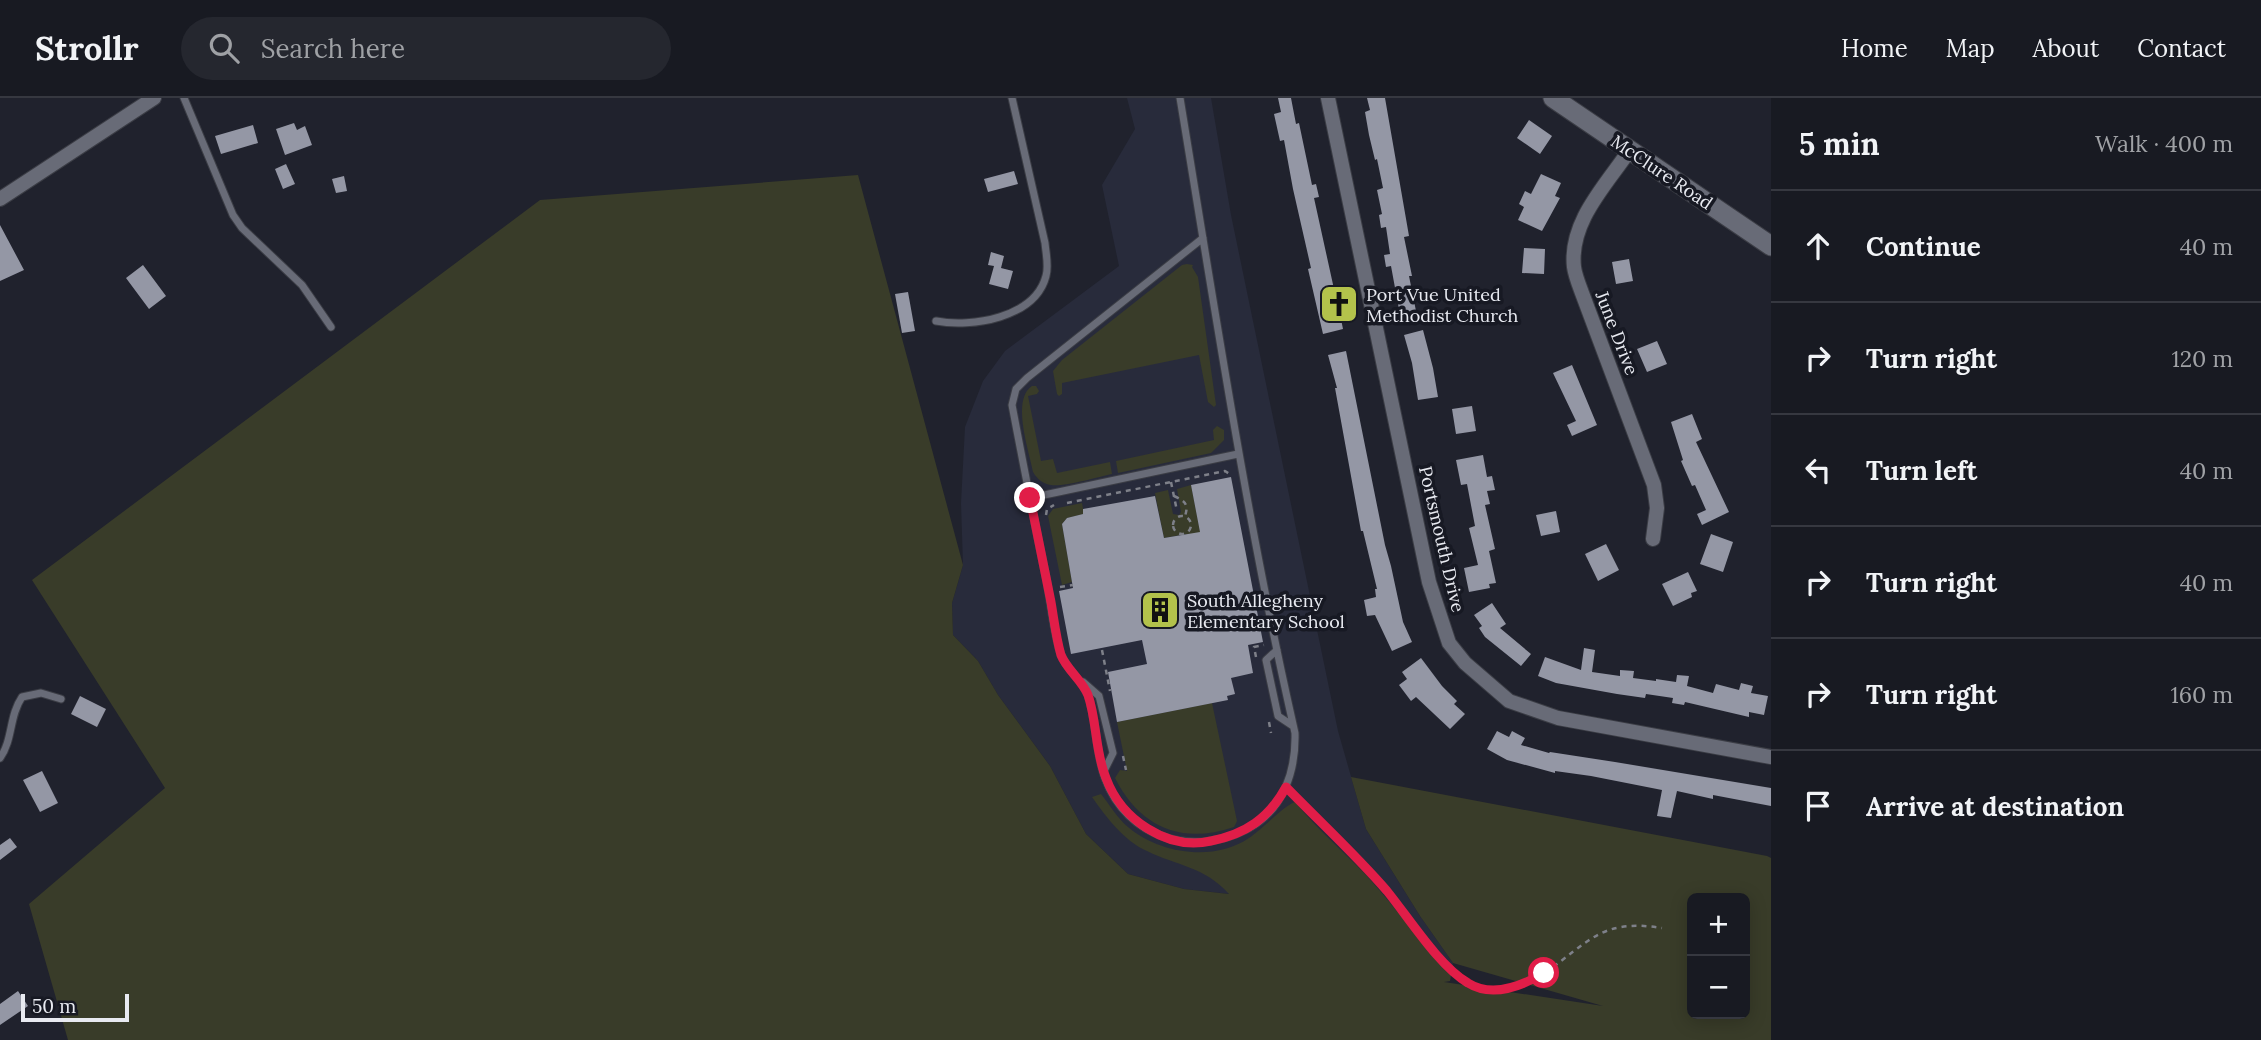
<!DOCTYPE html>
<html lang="en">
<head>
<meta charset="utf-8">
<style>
	:root { --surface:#181a22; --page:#25272f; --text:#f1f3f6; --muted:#9fa1a5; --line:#363840 }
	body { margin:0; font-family:Lora,serif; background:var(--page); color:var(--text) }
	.controls { position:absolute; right:21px; bottom:21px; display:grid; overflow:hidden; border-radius:10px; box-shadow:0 4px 18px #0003 }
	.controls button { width:63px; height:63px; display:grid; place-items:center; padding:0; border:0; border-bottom:2px solid var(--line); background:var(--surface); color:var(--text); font:35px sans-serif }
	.scale { position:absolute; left:21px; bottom:18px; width:108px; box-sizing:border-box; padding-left:7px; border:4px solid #e8eaf1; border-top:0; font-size:19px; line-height:24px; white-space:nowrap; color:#e8eaf1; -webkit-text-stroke:5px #171923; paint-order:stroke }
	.stop { position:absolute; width:21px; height:21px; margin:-16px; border:5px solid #e11d48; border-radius:50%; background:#fff }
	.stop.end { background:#e11d48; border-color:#fff; box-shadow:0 2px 7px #0008 }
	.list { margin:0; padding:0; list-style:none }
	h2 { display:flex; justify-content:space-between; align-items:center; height:91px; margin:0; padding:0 28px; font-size:30px }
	h2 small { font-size:23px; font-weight:400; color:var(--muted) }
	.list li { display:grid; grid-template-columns:46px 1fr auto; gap:21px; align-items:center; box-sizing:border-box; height:112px; padding:0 28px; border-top:2px solid var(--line) }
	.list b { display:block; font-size:26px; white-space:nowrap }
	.list em { font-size:23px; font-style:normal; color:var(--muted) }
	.icon { flex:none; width:38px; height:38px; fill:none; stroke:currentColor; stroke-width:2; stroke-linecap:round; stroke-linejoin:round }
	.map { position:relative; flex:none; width:1771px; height:942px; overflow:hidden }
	header { display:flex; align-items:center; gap:42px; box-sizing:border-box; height:98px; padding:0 35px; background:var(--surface); border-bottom:2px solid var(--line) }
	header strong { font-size:33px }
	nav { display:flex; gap:38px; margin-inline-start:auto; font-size:24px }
	.search { width:490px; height:63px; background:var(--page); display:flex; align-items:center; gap:18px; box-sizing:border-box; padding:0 24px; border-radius:38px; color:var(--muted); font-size:26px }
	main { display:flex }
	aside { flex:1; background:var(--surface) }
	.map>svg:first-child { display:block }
	.built { fill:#282b3b }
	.green { fill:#393c29; fill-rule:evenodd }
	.building { fill:#9497a5 }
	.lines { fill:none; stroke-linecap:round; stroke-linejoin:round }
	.lane-casing { stroke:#3b3d45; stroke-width:9 }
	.street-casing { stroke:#3b3d45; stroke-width:16 }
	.secondary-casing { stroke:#3b3d45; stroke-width:21 }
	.path { stroke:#7e8089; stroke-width:2.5; stroke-dasharray:5 5; stroke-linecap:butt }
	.lane { stroke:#686b77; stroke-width:7 }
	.street { stroke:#686b77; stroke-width:14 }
	.secondary { stroke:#686b77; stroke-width:19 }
	.route { stroke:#e11d48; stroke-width:9 }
	.labels { text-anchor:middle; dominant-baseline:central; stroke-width:7; stroke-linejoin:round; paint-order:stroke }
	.street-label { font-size:18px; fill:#e8eaf1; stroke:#171923 }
	.poi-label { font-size:18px; fill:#e8eaf1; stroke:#171923; text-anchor:start }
</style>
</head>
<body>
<header>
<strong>Strollr</strong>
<div class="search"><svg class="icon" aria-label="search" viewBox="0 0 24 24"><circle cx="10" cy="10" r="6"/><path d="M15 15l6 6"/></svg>Search here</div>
<nav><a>Home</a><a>Map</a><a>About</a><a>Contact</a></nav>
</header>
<main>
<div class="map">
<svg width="1771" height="942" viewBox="0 0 1771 942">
	<rect width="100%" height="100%" fill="#20222d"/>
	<path class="built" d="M1127 0H1211L1231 117 1338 633 1366 731 1420 818 1453 865 1450 883 1230 796 1184 791 1128 776 1086 736 1050 668 998 597 978 563 953 537 952 505 963 467 961 405 965 329 983 283 1005 253 1119 168 1102 87 1135 31Z"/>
	<path class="green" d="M858 77 963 467 952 505 953 537 978 563 998 597 1050 668 1086 736 1128 776 1184 791 1229 796C1204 768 1177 768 1147 753 1124 743 1106 719 1092 699L1101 696C1110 707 1117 720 1128 729 1160 756 1214 764 1249 740 1263 731 1283 708 1295 704 1317 731 1343 753 1367 778 1396 810 1421 845 1451 876L1450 883 1444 884 1603 908 1453 865 1420 818 1366 731 1351 679 1767 758 1771 760V942H68L29 806 165 690 32 482 540 102ZM1692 800H1745V916H1692Z
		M1187 166 1193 167 1192 169 1198 179 1216 307 1214 309 1208 304 1199 257 1062 285V296L1059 298 1057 296 1053 273 1062 262 1182 167Z
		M1032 288H1036L1039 293 1037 296 1028 298 1041 363 1053 361 1057 375 1110 364 1112 376C1098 379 1064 389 1051 387 1043 386 1037 381 1033 374 1029 352 1011 302 1032 288Z
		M1217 328 1224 332V342L1211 355 1118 375 1116 363 1214 342 1213 332Z
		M1191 387 1202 443 1188 446 1186 436 1164 440 1155 395 1168 392 1173 416 1179 417 1181 414 1177 391Z
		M1082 405 1084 416 1067 420 1062 426 1072 484 1062 487 1048 418 1053 411Z
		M1212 605 1237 723 1234 729C1181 747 1140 729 1115 680L1120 672 1127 673 1117 624Z"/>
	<path class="building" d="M1278 0H1291L1296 26 1299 25 1312 87 1316 86 1319 99 1314 100 1334 191 1330 192 1336 217 1340 216 1343 231 1323 236 1308 171 1311 170 1293 91 1284 42 1280 43 1274 16 1281 14Z
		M1367 0H1385L1409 138 1404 139 1412 178H1409L1416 213 1400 217 1391 168 1386 169 1384 157 1390 156 1386 129 1381 130 1379 117 1382 116 1377 92 1383 90 1377 61 1375 62 1369 37 1365 14 1370 12Z
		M1529 22 1552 38 1540 56 1517 40Z
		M294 25 297 32 305 28 312 47 285 57 276 31Z
		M253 27 258 45 221 56 215 38Z
		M286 66 295 86 283 91 275 71Z
		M1014 73 1018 86 988 94 984 81Z
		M1541 76 1561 85 1555 98 1560 100 1542 133 1518 122 1524 109 1519 106 1525 93 1531 96Z
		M344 78 347 93 336 95 332 81Z
		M0 127 24 172 0 183Z
		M1524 150 1545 151 1544 176 1522 175Z
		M991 154 1004 158 1001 170 1013 173 1008 191 989 186 994 168 988 167Z
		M1629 161 1633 183 1616 186 1612 164Z
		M143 167 166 198 149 211 126 180Z
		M908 194 915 233 902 235 895 196Z
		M1423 232 1433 270 1438 299 1418 302 1412 265 1404 237Z
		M1657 243 1667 266 1647 274 1637 251Z
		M1346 253 1385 447 1391 468 1403 524 1412 544 1392 553 1375 517 1367 518 1364 502 1376 499 1375 491H1377L1363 433H1361L1335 290H1337L1328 257Z
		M1572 267 1597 327 1572 338 1567 327 1576 323 1553 275Z
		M1472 308 1476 333 1456 336 1452 311Z
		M1692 316 1702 341 1696 344 1729 414 1702 427 1697 416 1706 412 1695 387 1692 388 1681 363 1683 362 1671 324Z
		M1483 357 1487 379 1492 378 1495 392 1487 393 1490 406 1485 407 1495 451 1489 453 1496 485 1489 486 1490 490 1469 494 1464 470 1478 467 1469 430 1475 428 1467 386 1461 387 1456 362Z
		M1231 379 1263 544 1248 547 1253 575 1231 580 1235 596 1227 598 1228 602 1117 624 1108 574 1147 566 1142 542 1071 556 1059 493 1073 490 1062 426 1067 420 1083 416V411L1155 398 1164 440 1200 434 1191 387Z
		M1556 413 1560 434 1541 438 1536 417Z
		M1711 436 1733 444 1723 474 1700 466Z
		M1606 446 1619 472 1598 483 1585 456Z
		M1688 474 1697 493 1691 495 1692 499 1673 508 1662 486Z
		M1492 505 1506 526 1500 530 1531 556 1521 568 1485 539 1479 530 1482 528 1474 517Z
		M1584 550 1595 552 1592 574 1620 578V572L1634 573 1633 580 1656 583V581L1676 584 1677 577 1689 578 1687 588 1713 595 1716 586 1739 592 1741 585 1753 588 1751 595 1768 598 1764 617 1749 614V619L1685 604 1684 607 1672 605 1673 600 1646 596 1645 600 1617 596 1556 585 1538 578 1545 559 1581 572Z
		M1421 560 1442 588 1457 603 1454 606 1465 616 1450 631 1416 599 1411 603 1399 587 1407 581 1402 574Z
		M80 598 106 611 97 629 71 616Z
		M1497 633 1509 639 1512 633 1525 640 1521 647 1549 655 1550 654 1615 664 1771 690V708L1713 697V701L1677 693 1671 720 1657 718 1662 692 1591 678 1555 673V675L1507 662 1487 651Z
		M42 673 58 705 40 714 23 682Z
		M10 740 17 749 0 762V747Z
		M18 893 28 908 0 927V906Z"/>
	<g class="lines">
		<defs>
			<path id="lane" d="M184 0 233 117 242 130 302 187 331 229
				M1180 0C1215 212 1247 425 1295 635 1296 672 1284 711 1249 730 1194 760 1127 741 1105 680 1095 653 1097 623 1088 597 1082 582 1067 572 1061 557 1053 533 1051 504 1046 479 1034 422 1023 365 1012 307L1016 291 1027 280 1203 140
				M936 223C971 230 1035 220 1046 178 1049 168 1046 156 1045 145L1012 0
				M1030 400 1238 356
				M1277 552 1266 562 1278 618 1293 628
				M1083 584 1099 598 1113 655 1104 673
				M0 660C13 642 9 618 22 599L41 595 61 601"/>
			<path id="street" d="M1328 0 1429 484 1449 545 1465 565 1509 603 1558 620 1771 659
				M1629 53C1606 87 1569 124 1574 169 1575 177 1579 187 1582 195L1654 387 1657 410 1653 441
				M0 101 154 0"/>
			<path id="secondary" d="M1553 0 1771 148"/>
		</defs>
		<use href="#lane" class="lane-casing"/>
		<use href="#street" class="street-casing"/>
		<use href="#secondary" class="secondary-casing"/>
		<path class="path" d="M1171 384 1177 413
			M1174 398C1185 403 1189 406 1185 418
			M1067 405 1225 373 1231 377
			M1046 417 1047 411 1054 407
			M1173 427a9 9 0 1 1 18 0a9 9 0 1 1-18 0Z
			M1060 489 1073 487
			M1102 552 1110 593
			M1256 559 1254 549 1264 547
			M1269 624 1271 635
			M1123 658 1126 672
			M1293 696C1324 728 1357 759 1386 792 1407 817 1443 875 1472 887 1495 897 1522 889 1543 876 1589 845 1600 820 1662 830"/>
		<use href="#lane" class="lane"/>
		<use href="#street" class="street"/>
		<use href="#secondary" class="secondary"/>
	</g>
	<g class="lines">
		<path class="route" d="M1030 400C1037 434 1044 469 1051 504 1054 521 1056 540 1061 557 1067 572 1082 582 1088 597 1097 623 1095 654 1106 680 1121 721 1167 753 1211 743 1246 736 1269 720 1286 689 1319 723 1356 757 1387 793 1409 820 1439 868 1468 885 1492 900 1522 888 1544 875"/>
	</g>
	<defs>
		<symbol id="church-square" viewBox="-11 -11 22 22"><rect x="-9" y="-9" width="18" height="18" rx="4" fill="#b3c24b" stroke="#171923"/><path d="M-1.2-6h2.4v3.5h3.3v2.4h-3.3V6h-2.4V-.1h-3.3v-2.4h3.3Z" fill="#111"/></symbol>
		<symbol id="building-square" viewBox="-11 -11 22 22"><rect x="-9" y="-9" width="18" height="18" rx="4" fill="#b3c24b" stroke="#171923"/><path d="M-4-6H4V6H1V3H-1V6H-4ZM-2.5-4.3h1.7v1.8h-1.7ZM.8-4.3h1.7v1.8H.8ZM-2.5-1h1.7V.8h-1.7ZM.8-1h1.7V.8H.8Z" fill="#111"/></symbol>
	</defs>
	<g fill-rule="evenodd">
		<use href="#church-square" x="1317" y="184" width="44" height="44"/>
		<use href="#building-square" x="1138" y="490" width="44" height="44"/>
	</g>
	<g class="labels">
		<g class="street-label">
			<text transform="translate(1662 74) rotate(34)">McClure Road</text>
			<text transform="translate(1617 235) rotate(69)">June Drive</text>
			<text transform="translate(1442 441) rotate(77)">Portsmouth Drive</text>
		</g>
		<g class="poi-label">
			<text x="1366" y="196">Port Vue United<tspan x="1366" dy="21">Methodist Church</tspan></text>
			<text x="1187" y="502">South Allegheny<tspan x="1187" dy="21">Elementary School</tspan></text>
		</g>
	</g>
</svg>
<div class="controls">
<button>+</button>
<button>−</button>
</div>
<div class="scale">50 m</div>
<div class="stop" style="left:1544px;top:875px"></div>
<div class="stop end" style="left:1030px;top:400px"></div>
</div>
<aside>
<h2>5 min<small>Walk · 400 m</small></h2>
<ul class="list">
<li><svg class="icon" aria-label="ahead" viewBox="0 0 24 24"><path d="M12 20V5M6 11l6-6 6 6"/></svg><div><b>Continue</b></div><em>40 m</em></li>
<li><svg class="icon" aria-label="right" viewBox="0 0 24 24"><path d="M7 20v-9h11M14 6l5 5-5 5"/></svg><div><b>Turn right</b></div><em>120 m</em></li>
<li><svg class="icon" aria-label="left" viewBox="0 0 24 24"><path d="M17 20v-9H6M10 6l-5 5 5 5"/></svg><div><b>Turn left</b></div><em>40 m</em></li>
<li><svg class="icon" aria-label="right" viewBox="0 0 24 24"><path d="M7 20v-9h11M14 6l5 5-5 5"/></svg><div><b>Turn right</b></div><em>40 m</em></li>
<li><svg class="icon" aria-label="right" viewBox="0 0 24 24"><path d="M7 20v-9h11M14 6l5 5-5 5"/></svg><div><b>Turn right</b></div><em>160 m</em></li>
<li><svg class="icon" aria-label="arrive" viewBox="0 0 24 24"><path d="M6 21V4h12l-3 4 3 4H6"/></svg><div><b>Arrive at destination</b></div></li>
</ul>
</aside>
</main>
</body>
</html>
